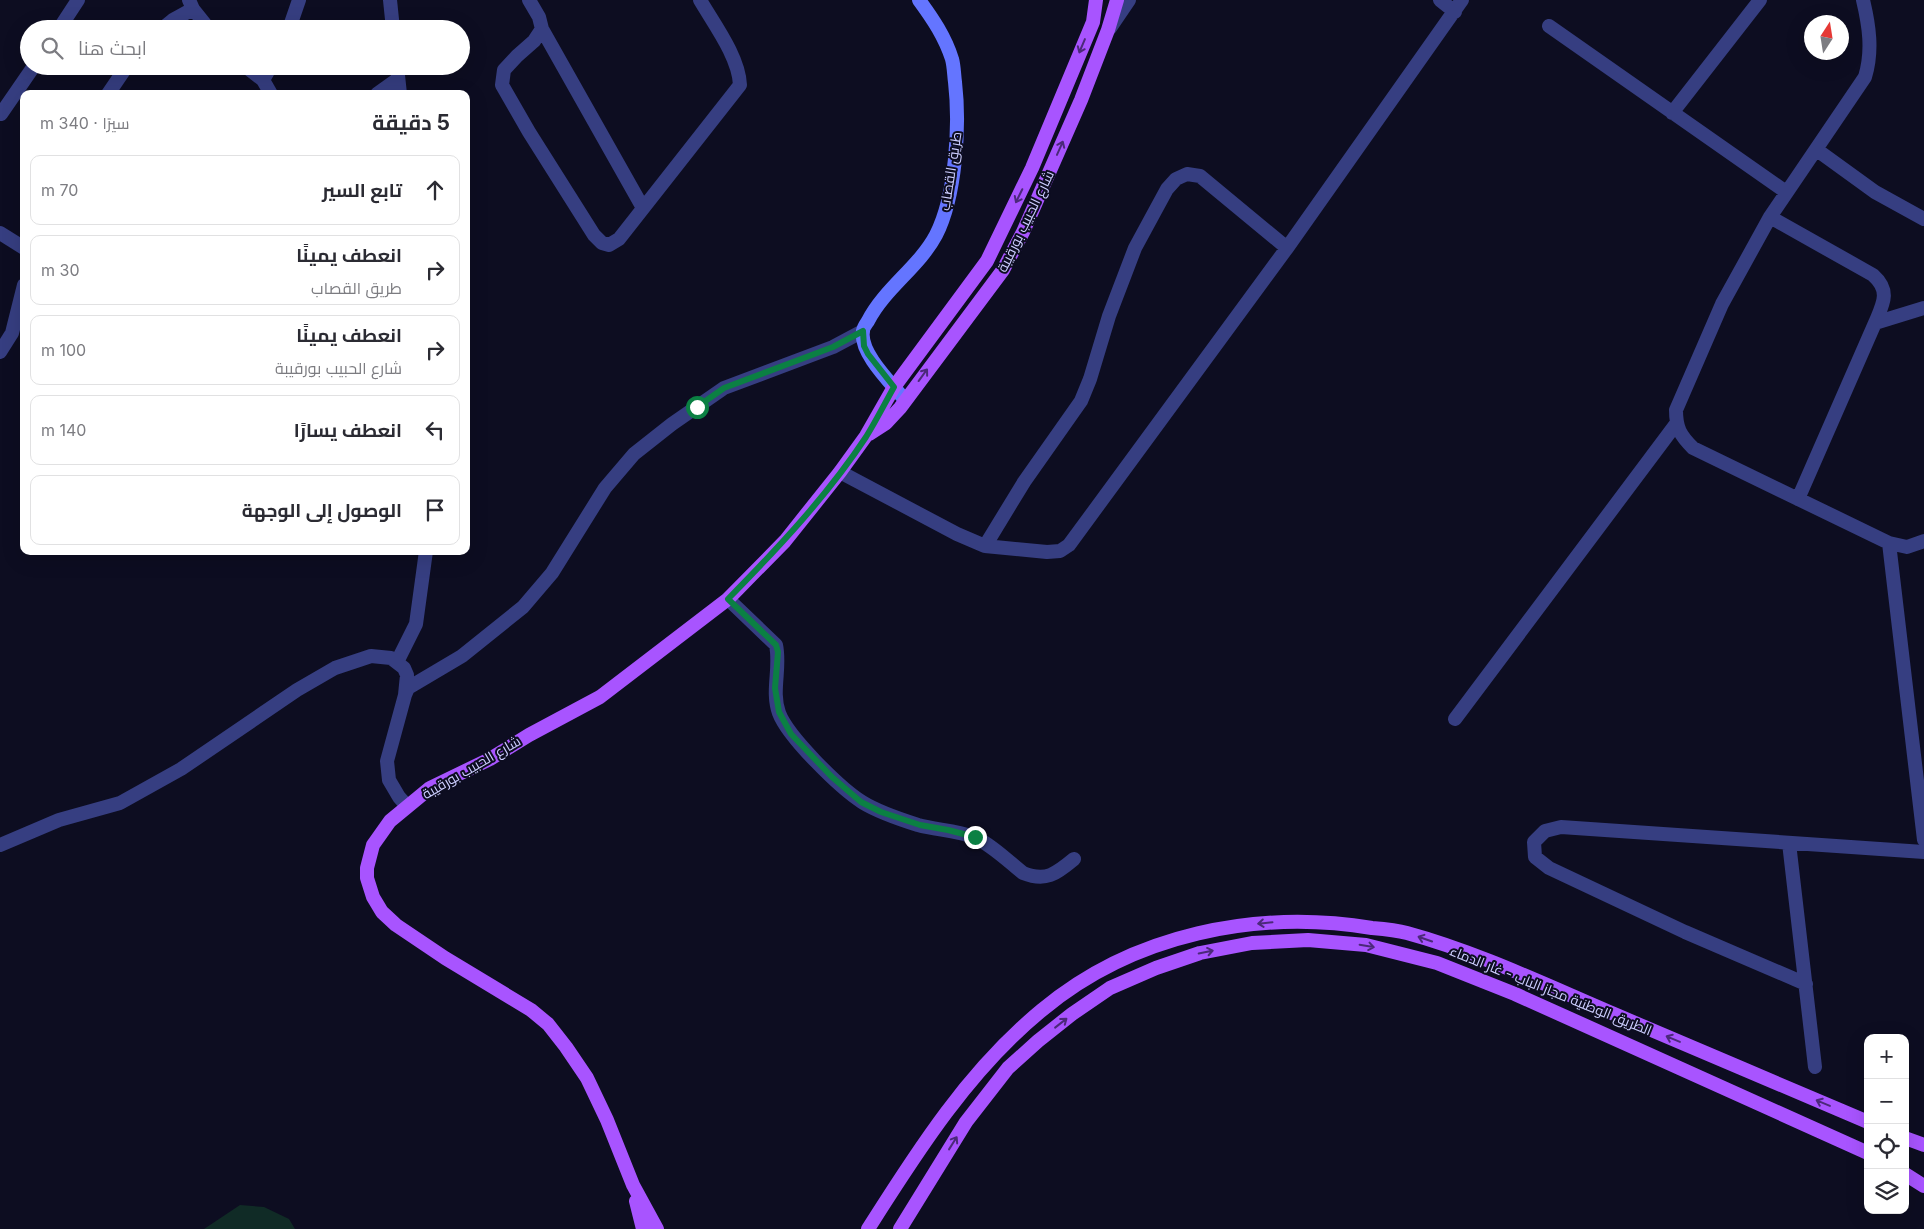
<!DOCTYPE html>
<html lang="ar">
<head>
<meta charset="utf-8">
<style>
	:root { --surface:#fff; --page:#f2f2f3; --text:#2b2b33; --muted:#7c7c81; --line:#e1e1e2 }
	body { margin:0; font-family:Inter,Cairo,sans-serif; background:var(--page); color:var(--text); direction:rtl }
	.controls { position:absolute; right:15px; bottom:15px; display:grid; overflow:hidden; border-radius:10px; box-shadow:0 5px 20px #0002 }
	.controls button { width:45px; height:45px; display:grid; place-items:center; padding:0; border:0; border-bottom:1px solid var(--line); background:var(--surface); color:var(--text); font:25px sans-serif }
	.compass { position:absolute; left:1804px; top:15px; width:45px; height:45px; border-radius:50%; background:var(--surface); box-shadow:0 5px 20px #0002; rotate:12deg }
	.stop { position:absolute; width:15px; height:15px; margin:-11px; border:4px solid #0b8043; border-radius:50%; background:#fff }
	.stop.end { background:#0b8043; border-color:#fff; box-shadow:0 1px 5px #0008 }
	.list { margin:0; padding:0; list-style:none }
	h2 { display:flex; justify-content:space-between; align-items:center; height:65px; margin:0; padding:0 20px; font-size:21px }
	h2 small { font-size:16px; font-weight:400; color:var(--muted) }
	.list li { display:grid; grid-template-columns:32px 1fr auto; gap:15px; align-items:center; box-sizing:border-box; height:70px; margin:0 10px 10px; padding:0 10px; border:1px solid var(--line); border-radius:10px }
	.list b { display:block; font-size:19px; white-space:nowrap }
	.list p { margin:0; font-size:16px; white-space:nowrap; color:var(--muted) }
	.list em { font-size:16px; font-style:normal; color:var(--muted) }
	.icon { flex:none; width:28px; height:28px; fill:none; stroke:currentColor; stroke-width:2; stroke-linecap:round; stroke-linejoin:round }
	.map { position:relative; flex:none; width:1924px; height:1229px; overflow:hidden; direction:ltr }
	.search { position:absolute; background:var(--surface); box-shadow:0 5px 20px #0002; left:20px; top:20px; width:450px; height:55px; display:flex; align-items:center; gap:12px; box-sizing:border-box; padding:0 18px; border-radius:28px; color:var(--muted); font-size:19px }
	.panel { position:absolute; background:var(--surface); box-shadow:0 5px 20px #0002; left:20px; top:90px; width:450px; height:465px; border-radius:10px; direction:rtl }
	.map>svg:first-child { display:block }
	.green { fill:#102b26 }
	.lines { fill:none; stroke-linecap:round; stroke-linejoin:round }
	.minor { stroke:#363e81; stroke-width:14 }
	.secondary { stroke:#6475ff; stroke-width:14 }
	.primary { stroke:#a854ff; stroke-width:14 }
	.oneway { stroke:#4b297a }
	.route { stroke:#0b8043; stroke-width:6 }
	.labels { text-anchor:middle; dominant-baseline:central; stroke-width:4; stroke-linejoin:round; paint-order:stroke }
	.street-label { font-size:14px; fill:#cdceff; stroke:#0d0d21 }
</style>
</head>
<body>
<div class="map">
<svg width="1924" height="1229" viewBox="0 0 1924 1229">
	<rect width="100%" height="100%" fill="#0d0d21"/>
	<path class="green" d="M240 1205 264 1207 289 1219 295 1229H204Z"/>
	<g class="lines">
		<path class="minor" d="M189 0 193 9 209 29
			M390 0 393 29
			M529 0 539 17 542 29 534 41 517 56 504 70 502 85 529 132 594 235 602 243 609 245 619 239 740 85C739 57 714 24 700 0
			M1440 0 1455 12
			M1863 0C1869 25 1873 51 1865 77L1770 217 1722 304 1676 410C1676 428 1680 435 1693 448L1889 543 1907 547 1924 541
			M1549 26 1786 192
			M1110 28 1129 0
			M59 29 78 0
			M162 29 173 20 193 9
			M289 29 299 0
			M542 29 643 208
			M245 66 263 80 271 94
			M397 66 400 94
			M263 80 271 66
			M108 94 127 66
			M377 94 398 79
			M1672 113 1760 0
			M1 114 34 66
			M1817 150 1875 192 1924 219
			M1770 217 1873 275C1891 291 1883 304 1875 323L1798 499
			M0 233 24 248
			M1875 323 1924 308
			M0 352 12 333 24 285
			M840 472 957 534 985 546 1047 552 1060 551 1069 545 1287 248 1462 0
			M1889 543 1924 840
			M985 546 1024 482 1081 401 1090 379 1109 316 1135 248 1167 189 1176 179 1187 174 1200 176 1287 248
			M728 599 776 645C781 668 771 691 779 713 788 737 840 788 862 802 878 812 899 819 918 825 936 830 956 830 974 837 992 845 1008 861 1023 873 1046 882 1056 874 1074 859
			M397 662 416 624 426 551
			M405 695 408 688 462 656 523 607 552 573 605 488 634 454 672 424 724 388 833 347 863 331
			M1455 719 1676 424
			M1789 843 1815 1067
			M0 845 59 820 120 803 181 769 297 690 335 668 371 656 391 658 404 668 407 675 405 695 387 761 389 780 399 797 407 806
			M1806 984 1685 932 1549 868 1535 857 1534 842 1545 831 1561 827 1924 852"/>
		<path class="secondary" d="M905 400C892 384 859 353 863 331 863 328 866 324 868 321 885 288 919 267 936 235 956 196 960 125 955 82 954 75 954 66 952 59 945 37 933 19 919 0"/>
		<path class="primary" d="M869 434 886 423 900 408 1003 270 1023 232 1081 100 1108 30 1117 0
			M1905 1138 1924 1145
			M1905 1174 1924 1186
			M636 1201 643 1229
			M657 1229 633 1185 607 1120 587 1078 566 1047 548 1024 531 1010 445 958 396 925 382 912 373 897 367 878V868L373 845 390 821 430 788 490 759 529 735 600 697 728 599 785 541 840 472 866 436 894 387 987 261 1032 168 1093 22 1096 0
			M868 1229C918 1150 969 1070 1042 1010 1133 934 1257 909 1372 928 1384 929 1396 930 1407 933 1477 952 1548 986 1614 1014 1699 1050 1783 1086 1868 1122
			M900 1229 966 1122 1008 1068 1038 1041 1072 1014 1110 988 1156 968 1200 953 1252 943 1308 940 1366 945 1437 963 1515 994 1868 1153"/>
	</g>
	<defs><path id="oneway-shaft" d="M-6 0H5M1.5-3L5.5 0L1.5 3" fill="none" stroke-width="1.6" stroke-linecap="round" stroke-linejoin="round" transform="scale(1.25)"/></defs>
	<g class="oneway">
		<use href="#oneway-shaft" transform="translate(1082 46) rotate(113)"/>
		<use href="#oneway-shaft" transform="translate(1060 148) rotate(-66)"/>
		<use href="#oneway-shaft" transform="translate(1019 196) rotate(116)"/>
		<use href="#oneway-shaft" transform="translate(923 375) rotate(-54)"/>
		<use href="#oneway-shaft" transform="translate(1265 923) rotate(174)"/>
		<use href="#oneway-shaft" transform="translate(1425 939) rotate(-161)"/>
		<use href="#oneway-shaft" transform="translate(1367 946) rotate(10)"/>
		<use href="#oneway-shaft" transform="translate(1206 952) rotate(-12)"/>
		<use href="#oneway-shaft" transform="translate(1061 1023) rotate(-38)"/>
		<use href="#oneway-shaft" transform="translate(1673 1039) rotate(-157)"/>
		<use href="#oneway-shaft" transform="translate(1823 1103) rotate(-157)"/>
		<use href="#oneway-shaft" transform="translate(953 1143) rotate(-58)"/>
	</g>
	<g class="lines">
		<path class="route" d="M697 407 724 388 833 347 863 331 864 346 868 354 894 387C885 403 876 421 866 437 827 496 778 548 728 599L776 645 778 652 775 688 779 712 791 734 832 777 861 802 881 812 920 825 948 830 975 837"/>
	</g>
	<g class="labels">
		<g class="street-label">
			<text transform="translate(950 171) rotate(-81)">طريق القصاب</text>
			<text transform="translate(1025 221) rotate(-64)">شارع الحبيب بورقيبة</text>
			<text transform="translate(471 767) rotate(-30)">شارع الحبيب بورقيبة</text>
			<text transform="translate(1551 990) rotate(22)">الطريق الوطنية مجاز الباب - غار الدماء</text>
		</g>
	</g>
</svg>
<div class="controls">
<button>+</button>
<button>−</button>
<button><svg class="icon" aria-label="locate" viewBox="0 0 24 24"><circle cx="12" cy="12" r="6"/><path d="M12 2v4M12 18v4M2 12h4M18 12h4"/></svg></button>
<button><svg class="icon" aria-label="layers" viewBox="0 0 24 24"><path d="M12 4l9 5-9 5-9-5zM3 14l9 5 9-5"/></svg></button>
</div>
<svg class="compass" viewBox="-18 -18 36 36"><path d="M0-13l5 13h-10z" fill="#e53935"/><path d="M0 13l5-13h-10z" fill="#7c7c81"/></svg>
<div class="stop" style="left:697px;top:407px"></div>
<div class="stop end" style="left:975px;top:837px"></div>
<div class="search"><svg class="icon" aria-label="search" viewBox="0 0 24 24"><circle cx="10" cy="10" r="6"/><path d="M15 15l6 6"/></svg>ابحث هنا</div>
<section class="panel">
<h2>5 دقيقة<small>سيرًا · 340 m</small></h2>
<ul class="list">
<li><svg class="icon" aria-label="ahead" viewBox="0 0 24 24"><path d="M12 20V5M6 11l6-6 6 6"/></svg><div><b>تابع السير</b></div><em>70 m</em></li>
<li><svg class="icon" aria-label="right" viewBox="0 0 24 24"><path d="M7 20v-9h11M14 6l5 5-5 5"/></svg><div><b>انعطف يمينًا</b><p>طريق القصاب</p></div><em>30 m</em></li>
<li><svg class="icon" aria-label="right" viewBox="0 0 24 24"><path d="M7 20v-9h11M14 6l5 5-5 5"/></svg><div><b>انعطف يمينًا</b><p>شارع الحبيب بورقيبة</p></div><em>100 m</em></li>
<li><svg class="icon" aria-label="left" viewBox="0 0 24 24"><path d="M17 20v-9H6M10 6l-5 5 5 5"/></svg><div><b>انعطف يسارًا</b></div><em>140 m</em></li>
<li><svg class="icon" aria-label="arrive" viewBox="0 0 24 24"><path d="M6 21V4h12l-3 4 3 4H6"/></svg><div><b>الوصول إلى الوجهة</b></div></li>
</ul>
</section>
</div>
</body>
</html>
